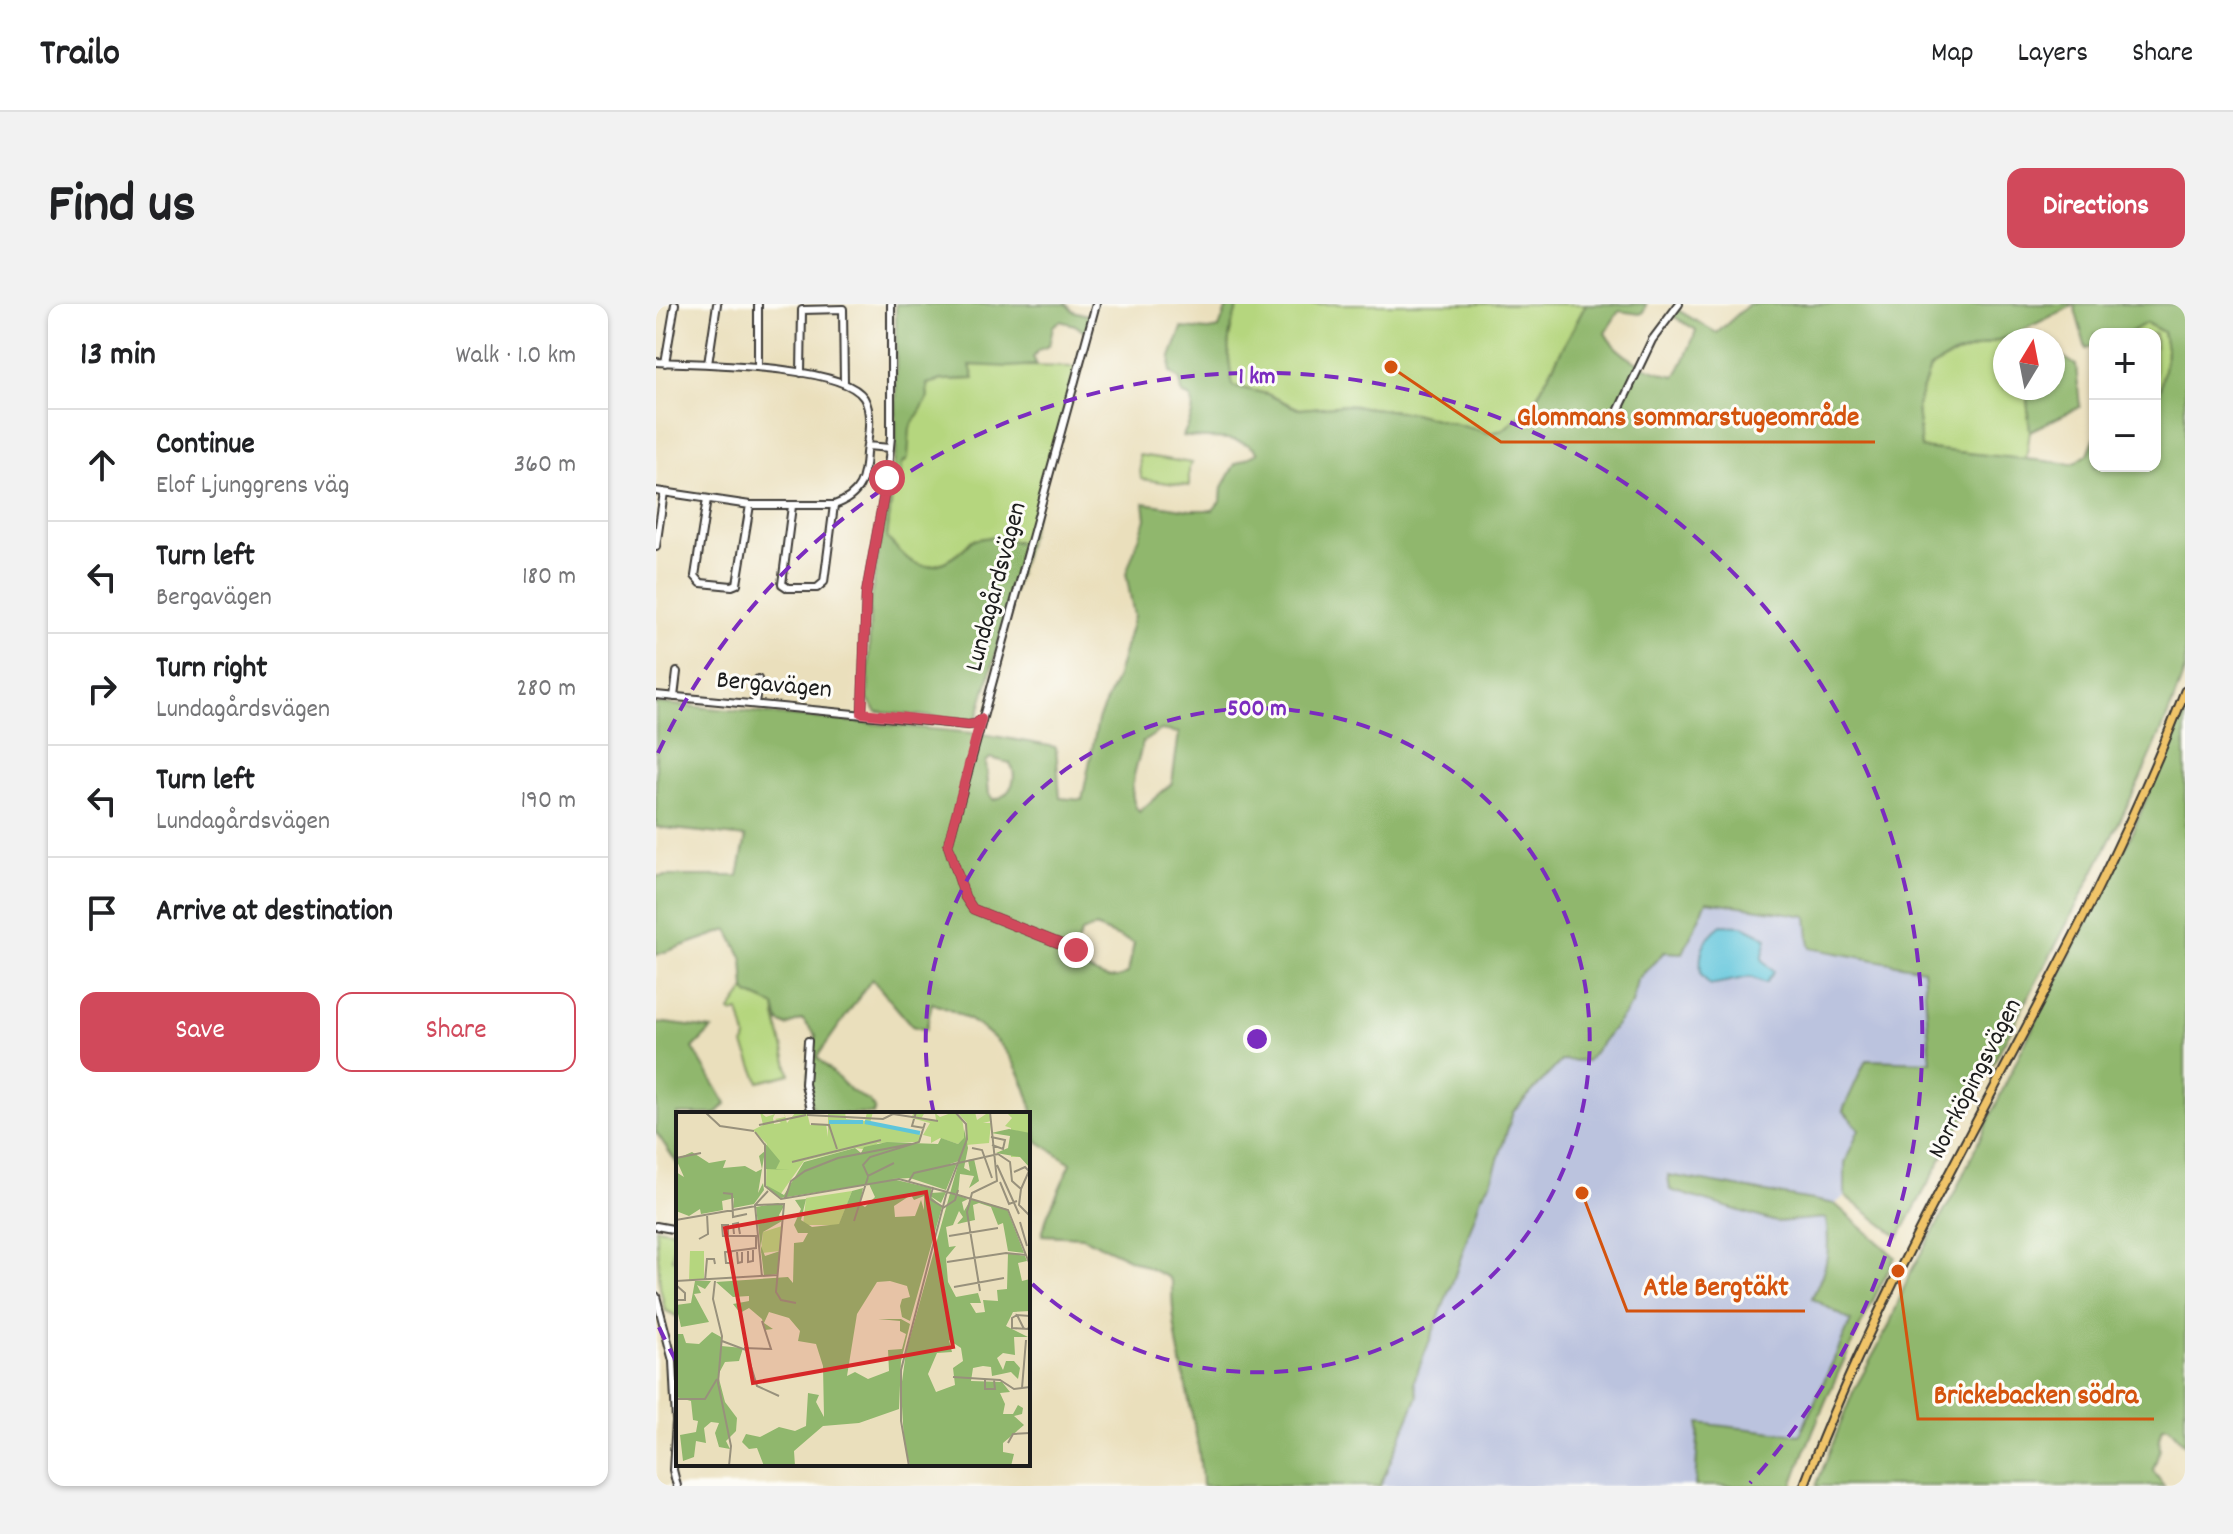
<!DOCTYPE html>
<html lang="en">
<head>
<meta charset="utf-8">
<style>
	:root { --surface:#fff; --page:#f2f2f2; --text:#202124; --muted:#757577; --line:#e0e0e0; --accent:#d1495b }
	body { margin:0; font-family:Dekko,sans-serif; background:var(--page); color:var(--text) }
	.controls { position:absolute; right:24px; top:24px; display:grid; overflow:hidden; border-radius:16px; box-shadow:0 2px 6px #0004 }
	.controls button { width:72px; height:72px; display:grid; place-items:center; padding:0; border:0; border-bottom:2px solid var(--line); background:var(--surface); color:var(--text); font:40px sans-serif }
	.compass { position:absolute; left:1337px; top:24px; width:72px; height:72px; border-radius:50%; background:var(--surface); box-shadow:0 2px 6px #0004; rotate:10deg }
	.stop { position:absolute; width:24px; height:24px; margin:-18px; border:6px solid #d1495b; border-radius:50%; background:#fff }
	.stop.end { background:#d1495b; border-color:#fff; box-shadow:0 2px 8px #0008 }
	.list { margin:0; padding:0; list-style:none }
	h2 { display:flex; justify-content:space-between; align-items:center; height:104px; margin:0; padding:0 32px; font-size:34px }
	h2 small { font-size:26px; font-weight:400; color:var(--muted) }
	.list li { display:grid; grid-template-columns:52px 1fr auto; gap:24px; align-items:center; box-sizing:border-box; height:112px; padding:0 32px; border-top:2px solid var(--line) }
	.list b { display:block; font-size:30px; white-space:nowrap }
	.list p { margin:0; font-size:26px; white-space:nowrap; color:var(--muted) }
	.list em { font-size:26px; font-style:normal; color:var(--muted) }
	.actions { display:flex; gap:16px; padding:24px 32px }
	.actions a { flex:1; padding:18px 0; border:2px solid var(--accent); border-radius:16px; text-align:center; font-size:28px; color:var(--accent) }
	.actions .main { background:var(--accent); color:#fff }
	.icon { flex:none; width:44px; height:44px; fill:none; stroke:currentColor; stroke-width:2; stroke-linecap:round; stroke-linejoin:round }
	.map { position:relative; flex:none; width:1529px; height:1182px; overflow:hidden; border-radius:16px }
	header { display:flex; align-items:center; gap:48px; box-sizing:border-box; height:112px; padding:0 40px; background:var(--surface); border-bottom:2px solid var(--line) }
	header strong { font-size:38px }
	nav { display:flex; gap:44px; margin-inline-start:auto; font-size:28px }
	.intro { display:flex; align-items:center; justify-content:space-between; box-sizing:border-box; height:192px; padding:0 48px }
	h1 { margin:0; font-size:56px }
	.button { padding:20px 36px; border-radius:16px; background:var(--accent); color:#fff; font-size:28px; font-weight:700 }
	main { display:flex; gap:48px; padding:0 48px }
	aside { flex:1; background:var(--surface); border-radius:16px; box-shadow:0 2px 6px #0004 }
	.map>svg:first-child { display:block }
	.industrial { fill:#bbc3de }
	.green { fill:#b5d67e; stroke:#68794d; stroke-width:2 }
	.forest { fill:#90b76d; stroke:#566a44; stroke-width:2; fill-rule:evenodd }
	.water { fill:#5ec5db; stroke:#3d707c; stroke-width:2 }
	.lines { fill:none; stroke-linecap:round; stroke-linejoin:round }
	.minor-casing { stroke:#3b3934; stroke-width:10 }
	.major-casing { stroke:#3b3934; stroke-width:11 }
	.minor { stroke:#fff; stroke-width:6 }
	.major { stroke:#f0c469; stroke-width:7 }
	.route { stroke:#d1495b; stroke-width:10 }
	.ring { fill:none; stroke:#7b2cbf; stroke-width:4; stroke-dasharray:14 10 }
	.labels { text-anchor:middle; dominant-baseline:central; stroke-width:6; stroke-linejoin:round; paint-order:stroke }
	.street-label { font-size:26px; fill:#1c1c1c; stroke:#fdfcf7 }
	.inset-river { fill:none; stroke:#5ec5db; stroke-width:4 }
	.inset-road { fill:none; stroke:#98917c; stroke-width:2 }
	.view { fill:#d62828; fill-opacity:0.15; stroke:#d62828; stroke-width:4 }
	.inset-edge { fill:none; stroke:#1c1c1c; stroke-width:4 }
	.centre { fill:#7b2cbf; stroke:#fdfcf7; stroke-width:4 }
	.ring-label { font-size:24px; text-anchor:middle; font-weight:bold; fill:#7b2cbf; stroke:#fdfcf7; stroke-width:6; stroke-linejoin:round; paint-order:stroke }
	.leader { fill:none; stroke:#d4530e; stroke-width:3 }
	.callout-dot { fill:#d4530e; stroke:#fdfcf7; stroke-width:3 }
	.callout-label { font-size:28px; text-anchor:middle; font-weight:bold; fill:#d4530e; stroke:#fdfcf7; stroke-width:6; stroke-linejoin:round; paint-order:stroke }
</style>
</head>
<body>
<header>
<strong>Trailo</strong>
<nav><a>Map</a><a>Layers</a><a>Share</a></nav>
</header>
<div class="intro"><h1>Find us</h1><a class="button">Directions</a></div>
<main>
<aside>
<h2>13 min<small>Walk · 1.0 km</small></h2>
<ul class="list">
<li><svg class="icon" aria-label="ahead" viewBox="0 0 24 24"><path d="M12 20V5M6 11l6-6 6 6"/></svg><div><b>Continue</b><p>Elof Ljunggrens väg</p></div><em>360 m</em></li>
<li><svg class="icon" aria-label="left" viewBox="0 0 24 24"><path d="M17 20v-9H6M10 6l-5 5 5 5"/></svg><div><b>Turn left</b><p>Bergavägen</p></div><em>180 m</em></li>
<li><svg class="icon" aria-label="right" viewBox="0 0 24 24"><path d="M7 20v-9h11M14 6l5 5-5 5"/></svg><div><b>Turn right</b><p>Lundagårdsvägen</p></div><em>280 m</em></li>
<li><svg class="icon" aria-label="left" viewBox="0 0 24 24"><path d="M17 20v-9H6M10 6l-5 5 5 5"/></svg><div><b>Turn left</b><p>Lundagårdsvägen</p></div><em>190 m</em></li>
<li><svg class="icon" aria-label="arrive" viewBox="0 0 24 24"><path d="M6 21V4h12l-3 4 3 4H6"/></svg><div><b>Arrive at destination</b></div></li>
</ul>
<div class="actions"><a class="main">Save</a><a>Share</a></div>
</aside>
<div class="map">
<svg width="1529" height="1182" viewBox="0 0 1529 1182">
	<rect width="100%" height="100%" fill="#fdfcf7"/>
	<filter id="ink" filterUnits="userSpaceOnUse"><feTurbulence type="fractalNoise" baseFrequency=".0125" numOctaves="2"/><feDisplacementMap in="SourceGraphic" scale="16" xChannelSelector="R" yChannelSelector="G"/><feConvolveMatrix kernelMatrix="1 2 1 2 8 2 1 2 1" color-interpolation-filters="sRGB"/></filter>
	<filter id="wash" filterUnits="userSpaceOnUse"><feTurbulence type="fractalNoise" baseFrequency=".006" numOctaves="4" result="noise"/><feDisplacementMap in="SourceGraphic" scale="32" xChannelSelector="R" yChannelSelector="G"/><feGaussianBlur stdDeviation="1.8" result="paint"/><feColorMatrix in="noise" values="0 0 0 0 0 0 0 0 0 0 0 0 0 0 0 0 0 1.4 0 .05"/><feComposite in="paint" operator="in"/></filter>
	<g filter="url(#wash)">
		<rect width="100%" height="100%" fill="#eadfbc"/>
		<path class="industrial" d="M1051 597 1152 612 1154 644 1267 665 1275 759 1203 825 1189 859V892L1179 900 1012 871 1120 918 1170 914 1174 943 1170 965 1156 994 1195 1016 1144 1131 1043 1119 1039 1182H724L762 1092 758 1077 798 974 825 893 835 878 857 807 906 756 976 700 981 676 1008 648 1027 649Z"/>
		<path class="green" d="M583 0H930L877 100 847 126 833 129 757 109 691 101 644 105 611 90 576 82C571 46 569 35 583 0Z
			M1490 19 1507 28 1511 50 1499 110V30H1471Z
			M1357 31 1359 36H1349V84H1370L1374 127 1370 156 1265 144 1261 102 1274 64 1298 51Z
			M313 61 420 63 371 241 316 236C302 252 277 271 255 257 246 251 238 241 231 234L237 181 246 169V160C255 150 250 140 253 128 258 107 273 104 271 80L286 76 317 75Z
			M483 151 536 159 533 164V182L485 175Z
			M89 686 92 690 119 702 120 713 134 770 103 778 88 741 90 733 83 707 76 709 74 707Z
			M0 924 21 927 16 955 22 956V1013L9 1006 4 983Z"/>
		<path class="forest" d="M240 0H410L417 7 435 12 430 29 419 21 404 17 397 22 393 42 382 46 377 53 381 61 353 63 314 61 318 75 286 76 271 80 272 94 254 124 252 154 246 160V169L237 181 231 234C238 241 246 251 255 257 277 271 302 252 316 236L339 232 371 241 323 408 321 414 317 416 221 408 212 396 214 298 240 145Z
			M572 0H583C569 35 571 46 577 82L611 90 642 105 691 101 757 109 833 129 847 126 877 100 930 0H990L988 8 984 10 963 7 949 29C961 52 993 67 1019 72 1025 65 1037 36 1040 26L1017 12 1019 0H1024L1022 6 1061 29 1093 0H1529V365C1500 451 1456 532 1415 612 1359 720 1301 827 1243 933L1189 892V859L1203 825 1187 806 1210 756 1275 758 1267 665 1154 644 1151 612 1051 597 1027 649 1008 648 981 676 976 700 931 757 906 756 857 808 835 878 825 893 798 974 758 1077 762 1092 724 1182H546C543 1112 515 1050 516 978L512 973 426 933 386 931 391 912 415 859 381 837C379 827 378 816 376 805 362 747 332 719 276 699L270 726 256 722 216 675 161 753 194 786 214 798 219 805 217 810H163C141 793 157 753 160 731L146 715 131 722 123 718 119 702 92 690 89 686 87 655 72 626 0 651V572H82L90 533 0 523V399L327 430 400 443 404 494 426 496 442 416 460 375 478 312 470 269 490 215 488 199 534 206H557L565 196 566 183 579 160 602 149C586 128 549 137 527 132 533 118 540 108 535 94L526 90 524 76 514 68 515 53 526 24 552 26 563 24ZM1418 1 1430 45 1439 41V30H1471L1490 19 1507 28 1511 50 1499 110V162H1439V133L1432 150 1417 160 1265 144 1261 102 1274 64 1298 51 1357 31ZM505 426 523 429 516 479 483 508C468 488 482 460 487 438ZM334 454 354 459C363 475 355 491 338 496L333 490 330 458ZM439 623 478 639 472 669C453 682 439 668 420 660L417 650 425 629Z
			M1407 53 1420 61 1424 103 1374 127 1370 84H1397V60Z
			M1529 402V1141L1513 1123H1506L1503 1134 1504 1145 1497 1166 1508 1182H1160L1197 1088 1232 1024 1253 971 1298 890 1364 749 1473 536Z
			M9 719 56 725 37 744 70 800 60 810H22V861L0 828V720Z
			M1012 871 1179 900 1239 953C1201 1028 1164 1102 1136 1182H1039L1043 1119 1144 1131 1195 1017 1156 994C1171 963 1175 949 1170 914L1120 918 1014 886Z"/>
		<path class="water" d="M1065 621 1087 622 1111 634 1106 655 1118 668 1110 679 1094 673 1054 681 1045 671C1043 647 1046 636 1065 621Z"/>
	</g>
	<g filter="url(#ink)">
		<g class="lines">
			<defs>
				<path id="minor" d="M0 58C40 60 187 60 208 94 217 110 212 132 210 149 209 175 205 192 178 201H94L0 187
					M9 59 19 0
					M52 60 61 0
					M102 63V0
					M145 69 146 6 187 5 188 79
					M957 118 996 36 1023 0
					M211 142 234 144
					M51 195 39 272 45 279 76 282 81 280 94 201
					M136 202 126 280 132 284H161L168 278 178 201
					M0 243 8 188
					M0 391 312 421 320 420 325 415
					M18 393 21 368
					M99 400 102 375
					M206 409 210 290 231 174 235 133V0
					M420 646 317 605 309 593 292 541 440 0
					M152 737 149 780 156 810
					M0 922 22 926
					M0 992 17 1057 20 1117 17 1166 21 1182"/>
				<path id="major" d="M1148 1182C1252 906 1424 662 1529 387"/>
			</defs>
			<use href="#minor" class="minor-casing"/>
			<use href="#major" class="major-casing"/>
			<use href="#minor" class="minor"/>
			<use href="#major" class="major"/>
		</g>
	</g>
	<g class="lines" filter="url(#ink)">
		<path class="route" d="M231 174 210 290 206 409 312 421 320 420 325 415 292 541 309 593 317 605 420 646"/>
	</g>
	<g class="ring">
		<path d="M278 810A332 332 0 1 1 372 976"/>
		<path d="M20 1057A664 664 0 0 1 2 1021M2 449A664 664 0 1 1 1094 1179"/>
	</g>
	<g class="labels">
		<g class="street-label">
			<text transform="translate(341 283) rotate(-75)">Lundagårdsvägen</text>
			<text transform="translate(118 382) rotate(5)">Bergavägen</text>
			<text transform="translate(1320 775) rotate(-63)">Norrköpingsvägen</text>
		</g>
	</g>
	<g transform="translate(20 808)">
		<rect width="354" height="354" fill="#eadfbc"/>
		<path d="M84 0 90 5 99 2 97 6 98 12 105 11 99 7 109 5 108 0 111 11 120 0H131L134 13 150 12 152 25V1L147 0H169L170 7 189 9 191 0H197L194 11 246 23 243 30 202 31 193 38 179 36 128 49 104 83 90 73 91 32 77 18 87 13ZM213 0 235 6 238 0H249L245 7 260 8 259 1 264 5 278 0 286 6 289 26 282 32 264 26 255 31V25L247 23 254 11ZM281 0H299L301 8 313 0 315 9 307 11H315L313 31 290 33 291 11ZM330 0 354 1V55L345 45H335V16L329 14 336 6ZM176 79 163 113H127L130 86ZM106 114 104 139 85 141 87 120ZM14 139H28V168H13Z" fill="#b5d67e"/>
		<path d="M288 17 292 36 288 56 294 59 292 48 298 47 303 69 293 76 298 64 284 62 282 82 276 81 292 87 286 90 288 99 295 87 331 97 348 141 332 139 327 111 322 113 315 95 303 91 297 93 299 108 281 112 287 105 283 99 277 113 270 115 273 135 280 134 270 146 272 170 280 185 302 181 305 191H294L300 201 309 200 307 188 322 189 321 178 331 177 332 141 349 144 351 149 342 151 346 169 354 167V199L337 200 330 214 352 225H338L339 243 327 241 321 246 327 258 330 249H338L344 256 342 267 335 260 316 264 315 255 307 254 297 256 295 269 326 270 334 280 324 281 329 292 327 302H337L342 293 347 296 346 302 338 304 348 313 327 331V340L338 342 335 354H234L228 329 225 277 230 240 283 49 271 53 281 51 270 78 234 66 216 67 255 76V81L270 80 265 91 254 84 266 95 234 209 226 205 224 194 226 187 234 185 231 174 214 169 201 170 181 202 171 264 179 260 192 267 213 259 212 238 226 237 230 222 224 219V209L202 207H225L234 212 225 249 223 297 183 311 147 314 118 339 119 354H88L81 336 73 337 66 330 70 322 84 325 103 315 119 319 130 314 132 281 143 283 140 290 148 305 147 254 140 232 122 229 124 219 113 206 93 200 88 211 97 217 89 218 86 207 73 196 64 201 57 192 73 189V184L57 185 40 170 112 165 117 171 118 131 127 130 132 121H122L118 113 125 97 119 88 130 87 125 108 136 115 163 112 176 79 187 76 184 92 189 95 199 85 193 72 105 86 96 80 89 72 88 67 89 31 104 49 100 57 114 58 89 57 90 73 108 83 128 50 179 36 185 41 188 35 211 30 262 32 265 26 282 32 288 26ZM235 83 238 88 248 84V98L245 88 239 104 219 105 218 94ZM273 228 285 236 287 249 277 256 279 273 260 280 252 262 261 241 276 240ZM333 17 354 21V56L344 45 320 41 332 36 334 24 315 21ZM89 39 82 81 87 71 88 78 78 92 57 96 58 86 46 89 47 98 25 102 24 97 13 104 0 99V60L8 65 0 47 16 40 33 51 50 48 47 56 69 54 80 60 86 57 83 44ZM102 91 108 94 103 103 106 109 87 120 85 134 89 144 104 139 101 162 88 164 80 95ZM19 169H35L29 177 21 173 25 181 18 182 33 210 5 215 0 193 15 191ZM36 220 45 225V234L67 236 63 249 49 250 42 263 49 290 61 306 60 319 50 329 54 337 43 335 39 321 43 311 35 310 28 316 30 331 20 329 18 345 7 349 4 323 20 320 22 309 17 308 15 289 0 285V222H7L10 231 23 232Z" fill="#90b76d" fill-rule="evenodd"/>
		<path class="inset-river" d="M153 10H187M189 10 244 21"/>
		<path class="inset-road" d="M29 0 44 14 78 19M240 0 236 14 248 16M131 3 207 7 217 2 262 9M135 12 153 13 161 37M83 13 130 3M79 20 89 33V74L105 87 223 67 282 83M315 25 329 28 327 37 316 33M296 36 306 38 316 66M0 46 25 41M116 50 205 28M218 51 192 64 187 53 194 45 243 30 249 11M321 53 343 102M338 60 349 55 353 59 345 77M233 69 238 61 322 42 334 50 336 69 345 77 343 93 354 104M324 70 333 92 341 89M257 75 254 87 267 95M47 81 56 82 57 105 71 102M282 83 332 98 354 153M109 87 115 69 129 59 162 46 235 32M80 93 108 92 100 180 105 188 120 191M267 96 279 88 282 78M0 108 80 94M178 109 192 65M344 110 351 134M58 122 57 112 62 111 64 122M47 124H80V136L49 140 50 151H55V140M273 124 322 116M47 125 46 113H52V123M23 127 32 122 31 102M72 139V150L77 149V138M61 140 62 151 66 150V140M271 150 330 141 350 143M86 165 79 93 92 79M0 169 102 163M29 169 31 147H38L39 152M39 169 37 187 46 224 42 271 55 334 53 354M0 173 9 181V188H0M278 175 328 166M304 179 291 100 296 81 321 69 314 0M341 203 336 206V216L352 217 354 213M348 217 341 203 354 204M46 229 70 238 81 274 103 284M68 236 95 237 86 209M277 265 324 268 338 277 354 275M309 268V277H319L318 268M346 276 350 228M0 287H29L41 267M332 331 337 322 354 321M233 354 225 309V258L270 83 291 27 290 12 279 0"/>
		<path class="view" d="M250 80 277 235 77 271 49 116Z"/>
		<rect width="354" height="354" class="inset-edge"/>
	</g>
	<circle cx="601" cy="735" r="12" class="centre"/>
	<g class="ring-label">
		<text x="601" y="79">1 km</text>
		<text x="601" y="411">500 m</text>
	</g>
	<path class="leader" d="M735 63L845 138H1219M926 889L971 1007H1149M1242 967L1262 1115H1498"/>
	<g class="callout-dot">
		<circle cx="735" cy="63" r="8"/>
		<circle cx="926" cy="889" r="8"/>
		<circle cx="1242" cy="967" r="8"/>
	</g>
	<g class="callout-label">
		<text x="1032" y="121">Glommans sommarstugeområde</text>
		<text x="1060" y="991">Atle Bergtäkt</text>
		<text x="1380" y="1099">Brickebacken södra</text>
	</g>
</svg>
<div class="controls">
<button>+</button>
<button>−</button>
</div>
<svg class="compass" viewBox="-18 -18 36 36"><path d="M0-13l5 13h-10z" fill="#e53935"/><path d="M0 13l5-13h-10z" fill="#757577"/></svg>
<div class="stop" style="left:231px;top:174px"></div>
<div class="stop end" style="left:420px;top:646px"></div>
</div>
</main>
</body>
</html>
